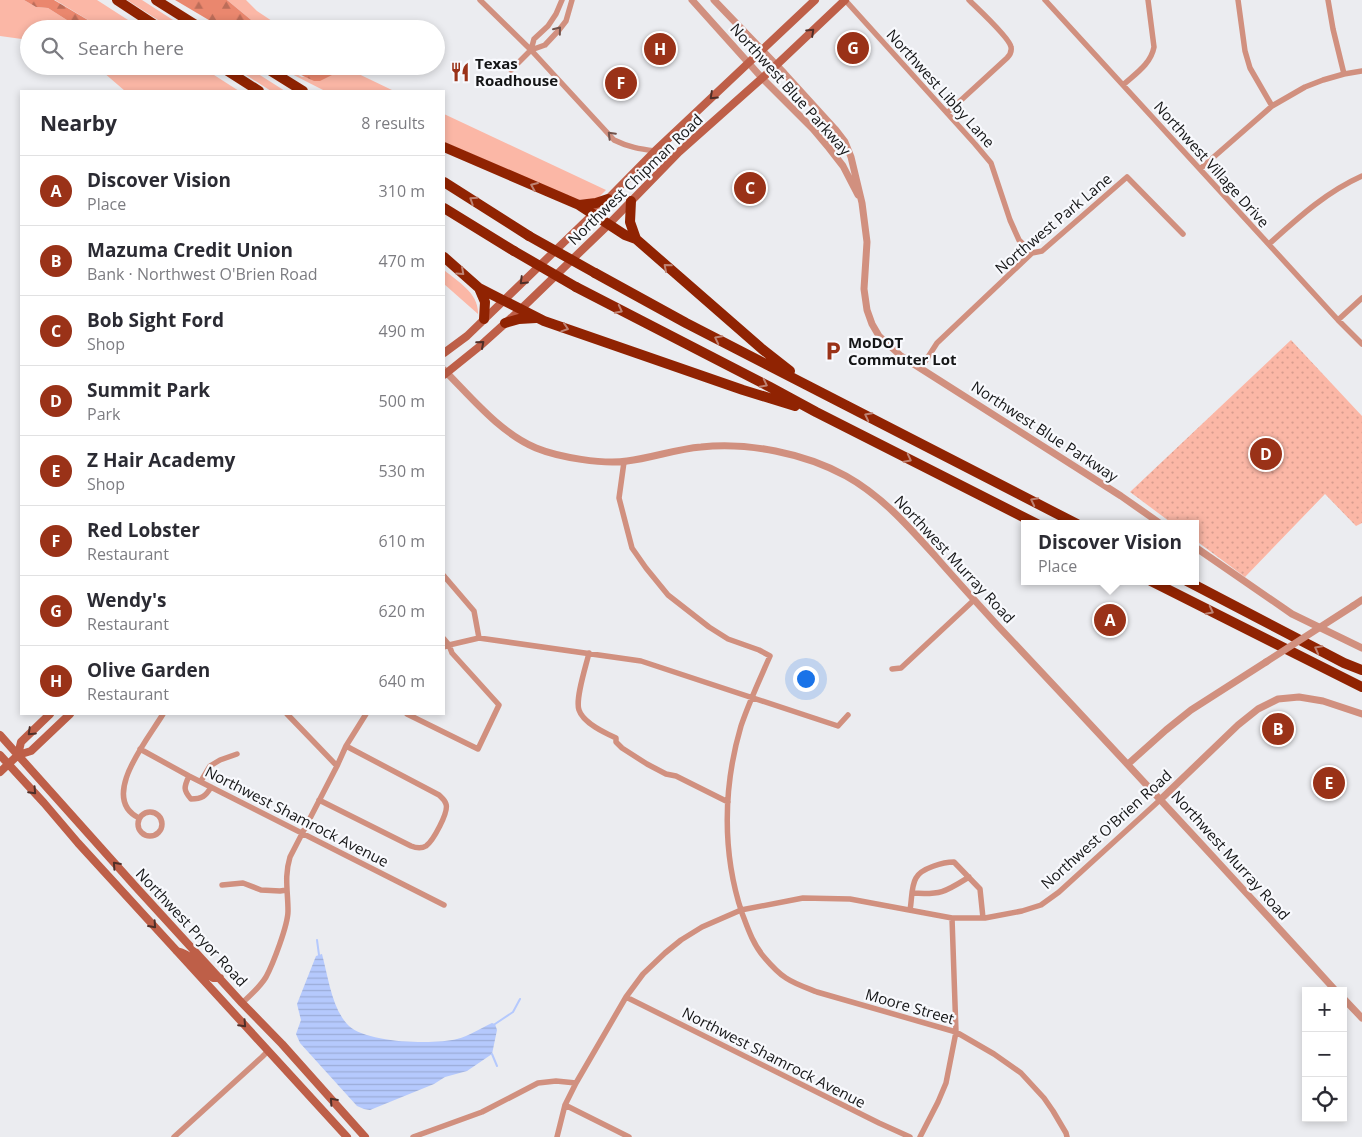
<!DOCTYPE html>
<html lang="en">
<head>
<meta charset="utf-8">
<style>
	:root { --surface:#fff; --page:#f2f2f3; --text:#2b2b33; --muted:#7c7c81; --line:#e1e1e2; --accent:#9a3218 }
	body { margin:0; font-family:"Open Sans",sans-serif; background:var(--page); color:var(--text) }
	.controls { position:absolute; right:15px; bottom:15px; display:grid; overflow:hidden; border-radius:0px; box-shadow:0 2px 8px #0003 }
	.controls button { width:45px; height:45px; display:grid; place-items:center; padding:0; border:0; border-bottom:1px solid var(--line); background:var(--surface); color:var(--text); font:25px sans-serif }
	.you { position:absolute; left:805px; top:678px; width:18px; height:18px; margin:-12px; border:4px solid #fff; border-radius:50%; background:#1a73e8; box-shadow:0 0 0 8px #1a73e833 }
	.badge { display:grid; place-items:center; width:32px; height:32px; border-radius:50%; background:var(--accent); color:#fff; font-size:16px; font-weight:700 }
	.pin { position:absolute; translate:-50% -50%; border:2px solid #fff; box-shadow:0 1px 5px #0006 }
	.popup { position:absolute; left:1021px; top:520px; width:178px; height:65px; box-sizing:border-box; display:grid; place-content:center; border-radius:0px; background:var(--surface); filter:drop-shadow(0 1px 4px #0005); font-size:16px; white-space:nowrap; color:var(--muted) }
	.popup b { font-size:19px; color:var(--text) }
	.popup::after { content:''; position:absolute; left:50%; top:100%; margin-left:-10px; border:10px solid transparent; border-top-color:var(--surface) }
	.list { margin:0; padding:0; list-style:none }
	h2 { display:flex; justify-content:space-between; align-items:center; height:65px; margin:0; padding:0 20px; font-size:21px }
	h2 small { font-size:16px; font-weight:400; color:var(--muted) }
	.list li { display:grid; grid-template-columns:32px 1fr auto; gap:15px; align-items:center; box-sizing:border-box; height:70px; padding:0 20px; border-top:1px solid var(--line) }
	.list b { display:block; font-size:19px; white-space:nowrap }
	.list p { margin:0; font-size:16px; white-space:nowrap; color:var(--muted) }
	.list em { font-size:16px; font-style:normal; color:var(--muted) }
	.icon { flex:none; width:28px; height:28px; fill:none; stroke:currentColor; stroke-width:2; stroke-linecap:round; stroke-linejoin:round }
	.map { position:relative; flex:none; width:1362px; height:1137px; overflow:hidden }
	.search { position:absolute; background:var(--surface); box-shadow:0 2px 8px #0003; left:20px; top:20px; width:425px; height:55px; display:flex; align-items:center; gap:12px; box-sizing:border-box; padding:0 18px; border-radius:28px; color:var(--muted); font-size:19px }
	.panel { position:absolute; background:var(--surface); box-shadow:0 2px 8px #0003; left:20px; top:90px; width:425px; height:625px; border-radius:0px }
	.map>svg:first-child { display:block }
	.grass { fill:#fbb7a6 }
	.forest { fill:url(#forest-firs) }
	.park { fill:url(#park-dots) }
	.water { fill:url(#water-rules) }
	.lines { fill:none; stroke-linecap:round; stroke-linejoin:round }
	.stream { stroke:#b5c9fd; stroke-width:2 }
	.minor { stroke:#d1907f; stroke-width:5.5 }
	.tertiary { stroke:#d1907f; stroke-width:7 }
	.secondary { stroke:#be5f48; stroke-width:8 }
	.motorway { stroke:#902302; stroke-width:10 }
	.tertiary-bridge { stroke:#d1907f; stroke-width:7 }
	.motorway-bridge { stroke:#902302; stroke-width:10 }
	.oneway { stroke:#72524a }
	.oneway2 { stroke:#502f28 }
	.oneway3 { stroke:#bf8373 }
	.labels { text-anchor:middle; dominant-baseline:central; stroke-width:4.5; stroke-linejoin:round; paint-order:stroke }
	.poi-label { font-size:15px; font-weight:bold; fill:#141516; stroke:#f8f9fd; text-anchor:start }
	.street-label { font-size:15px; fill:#141516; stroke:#f8f9fd }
</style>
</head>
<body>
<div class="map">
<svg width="1362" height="1137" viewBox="0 0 1362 1137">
	<defs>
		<pattern id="forest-firs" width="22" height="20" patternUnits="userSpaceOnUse" patternTransform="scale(1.25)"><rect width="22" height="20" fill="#ea876e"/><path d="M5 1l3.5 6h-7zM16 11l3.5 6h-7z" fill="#bc6d59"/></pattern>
		<pattern id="park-dots" width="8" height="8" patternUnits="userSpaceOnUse" patternTransform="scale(1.25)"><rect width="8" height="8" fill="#fbb7a6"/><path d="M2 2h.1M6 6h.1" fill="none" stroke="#d69c8e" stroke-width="1.8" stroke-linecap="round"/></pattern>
		<pattern id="water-rules" width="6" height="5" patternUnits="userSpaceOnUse" patternTransform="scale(1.25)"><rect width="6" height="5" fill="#b5c9fd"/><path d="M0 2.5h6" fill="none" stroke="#9bacd8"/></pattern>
	</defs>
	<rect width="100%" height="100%" fill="#ebecf0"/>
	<path class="grass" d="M0 0H24L36 7 48 8 81 29H29V40L0 36Z
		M55 0H97L142 29H103Z
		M127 0H142L187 29H172Z
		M227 0H246L257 11 284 29H262Z
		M96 66H200L239 91H125Z
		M232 66H246L285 91H271Z
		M276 66H282L302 77 335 70 324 66H342L394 91H325Z
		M444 114 606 190 597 199 577 200 444 142Z
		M444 270C458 282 479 293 478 314L444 284Z"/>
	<path class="forest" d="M24 0H54L103 29H81L48 8 36 7Z
		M175 0H227L262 29H224Z
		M282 66H324L335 70 334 74 320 81H314Z"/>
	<path class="park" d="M1291 340 1362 416V523L1356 526 1325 494 1245 577 1195 540V524H1173L1130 492Z"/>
	<path class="water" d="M322 954C328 976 332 1010 349 1026 367 1043 434 1045 457 1039 469 1036 481 1028 492 1023L495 1024 497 1030 492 1054 467 1071 445 1077 434 1084 370 1110 364 1109 357 1106 300 1043 296 1034 301 1020 297 1004 316 956Z"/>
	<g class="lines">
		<path class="stream" d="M317 940 319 955
			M495 1024 513 1012 520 999
			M492 1054 497 1066"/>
		<path class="minor" d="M480 0 531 50 614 140C628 147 640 149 655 151
			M845 0 975 144 991 163 1010 220 1019 240 1032 253
			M1045 0 1338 320 1362 344
			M1238 0 1245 51 1250 68 1272 106
			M1328 0 1333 29 1344 74
			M531 50 534 39 548 26 556 14 562 0
			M511 70 531 50 545 45 559 30 566 21 572 0
			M1123 85C1135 74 1151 64 1154 47L1148 0
			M947 113 1007 58C1010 55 1012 52 1011 47 1010 38 977 8 969 0
			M1200 169 1272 106 1305 87 1323 80 1344 74 1362 71
			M1269 244C1298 218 1326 192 1362 176
			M1338 320 1362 298
			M921 368 937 343 1032 253 1042 251 1127 177 1183 234
			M624 462 619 498 632 548 646 568 668 595 709 627 728 639 759 650 770 656C760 679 749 702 741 726 723 787 722 853 742 913 748 929 753 944 764 957 770 964 778 973 786 978 795 984 807 988 817 992L956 1032 994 1054 1021 1073 1044 1098 1053 1111 1066 1133 1067 1137
			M444 576 474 611 479 638
			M444 647 449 645 479 638 641 661 838 726 848 715
			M589 653C586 666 575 699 579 710 583 723 605 733 616 738V742L622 748 647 764 666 774 676 776 728 802
			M892 669 901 668 974 600
			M287 714 337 766
			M407 714 478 749 499 705 452 653 449 645 444 639
			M140 749 189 776 444 905
			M189 776C184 787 183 790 191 799 202 799 206 796 211 787
			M201 781 210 766 220 760 237 754
			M319 800 411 846C416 848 421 849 426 846 433 841 449 812 446 804 445 800 442 798 439 795L346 746
			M138 824a12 12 0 1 1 24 0a12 12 0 1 1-24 0Z
			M139 818C98 798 149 738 163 714
			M222 885 243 883 261 890 280 891 287 890
			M912 893C941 895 945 892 969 877
			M910 910C912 900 911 886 916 878 921 868 944 862 954 862L980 889 983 918
			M626 997 879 1123 910 1137
			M242 1003C251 995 260 987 266 977 273 964 288 925 288 911 288 891 284 877 290 857L337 766 346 746 366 714
			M565 1105 629 1137
			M174 1137 262 1057 268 1051
			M413 1137 482 1112 538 1083 556 1081 576 1083
			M557 1137 565 1105 576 1083 626 997 643 974 665 953 681 940 702 927 741 910 803 898 850 899 952 918H985L1022 911 1041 905 1059 892 1161 799
			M920 1137 938 1102 946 1083 956 1032 952 918"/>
		<path class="tertiary" d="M692 0 762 78 813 129 829 148 843 166 858 195
			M714 0 784 73 835 129 845 142 851 157 862 203 867 242 864 289 867 310 872 324 879 336 901 356 1121 496 1161 524
			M444 370C472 398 499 432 536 448 558 457 604 465 627 461 652 458 676 449 701 447 748 442 804 453 846 476 882 496 909 527 936 557 956 580 977 603 998 626 1112 747 1224 868 1336 991
			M1195 547 1292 614 1362 648
			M1353 606 1362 600
			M1128 764 1166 730 1191 710 1266 662
			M1161 799 1238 725 1258 709 1278 699 1299 697 1323 701 1362 714
			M1343 998 1362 1018"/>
		<path class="secondary" d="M444 353 467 336 592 215 655 151 815 0
			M444 375 480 346 520 310 609 224 679 152 769 72 845 0
			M0 735 135 886 242 1003 282 1044 365 1137
			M0 755 44 803 78 843 347 1137
			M18 755 21 742 50 714
			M0 772 18 755 31 751 70 714
			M177 951C192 955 200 965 210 976L213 978H220"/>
		<path class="motorway" d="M117 0 161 29
			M156 0 202 29
			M220 66 259 91
			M263 66 303 91
			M444 147 579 205 625 235 636 239 762 349 790 371
			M444 182 529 236
			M631 201 630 222 636 239
			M579 205 596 203 608 199
			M444 208 514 251
			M444 257 479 288 544 321 743 390 795 406
			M595 273 686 323 1077 524
			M576 287 770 387 816 412 1037 524
			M479 288 485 302 484 319
			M505 323 519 319 536 318
			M1151 581 1362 687
			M1187 581 1344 663 1362 670"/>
		<path class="tertiary-bridge" d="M1266 662 1353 606"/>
		<path class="motorway-bridge" d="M529 236 595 273
			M514 251 576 287"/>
	</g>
	<defs><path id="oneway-chevron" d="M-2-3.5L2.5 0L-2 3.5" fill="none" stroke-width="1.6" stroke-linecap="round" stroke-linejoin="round" transform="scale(1.25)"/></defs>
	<g class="oneway">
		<use href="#oneway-chevron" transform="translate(558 30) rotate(-51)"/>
		<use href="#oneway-chevron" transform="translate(611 135) rotate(-135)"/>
	</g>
	<g class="oneway2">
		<use href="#oneway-chevron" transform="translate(811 32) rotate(-43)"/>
		<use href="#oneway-chevron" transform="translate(713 96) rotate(137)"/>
		<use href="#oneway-chevron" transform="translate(523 281) rotate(136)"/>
		<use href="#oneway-chevron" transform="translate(481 344) rotate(-41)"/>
		<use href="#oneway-chevron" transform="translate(31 732) rotate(136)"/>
		<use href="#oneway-chevron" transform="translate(33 791) rotate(47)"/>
		<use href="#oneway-chevron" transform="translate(116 865) rotate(-132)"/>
		<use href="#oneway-chevron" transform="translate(153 925) rotate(48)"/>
		<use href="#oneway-chevron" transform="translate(243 1024) rotate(47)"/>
		<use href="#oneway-chevron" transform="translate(333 1101) rotate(-132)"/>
	</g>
	<g class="oneway3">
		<use href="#oneway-chevron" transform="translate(534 186) rotate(-157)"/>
		<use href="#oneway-chevron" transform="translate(473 200) rotate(-147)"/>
		<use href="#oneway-chevron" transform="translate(667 267) rotate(-139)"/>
		<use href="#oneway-chevron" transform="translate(461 272) rotate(42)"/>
		<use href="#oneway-chevron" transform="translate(619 310) rotate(27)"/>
		<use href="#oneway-chevron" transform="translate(565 328) rotate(18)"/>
		<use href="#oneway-chevron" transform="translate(718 339) rotate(-153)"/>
		<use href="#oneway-chevron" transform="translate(764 384) rotate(27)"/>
		<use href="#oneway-chevron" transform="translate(868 416) rotate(-153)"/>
		<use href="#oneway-chevron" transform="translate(908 459) rotate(27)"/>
		<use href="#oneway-chevron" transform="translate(1034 501) rotate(-153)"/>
		<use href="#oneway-chevron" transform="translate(1210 611) rotate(27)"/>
		<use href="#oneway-chevron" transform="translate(1318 649) rotate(-152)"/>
	</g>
	<defs>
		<symbol id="restaurant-bare" viewBox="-9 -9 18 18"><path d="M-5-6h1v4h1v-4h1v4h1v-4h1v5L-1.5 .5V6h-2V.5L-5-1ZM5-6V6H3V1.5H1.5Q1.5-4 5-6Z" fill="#9a3218" stroke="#f8f9fd" stroke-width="2.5" paint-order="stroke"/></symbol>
		<symbol id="parking-bare" viewBox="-9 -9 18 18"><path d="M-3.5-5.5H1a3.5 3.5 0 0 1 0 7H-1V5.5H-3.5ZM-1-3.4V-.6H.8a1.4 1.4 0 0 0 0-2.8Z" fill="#9a3218" stroke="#f8f9fd" stroke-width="2.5" paint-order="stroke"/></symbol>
	</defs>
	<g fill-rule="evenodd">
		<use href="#restaurant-bare" x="446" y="58" width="28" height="28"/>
		<use href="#parking-bare" x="819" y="337" width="28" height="28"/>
	</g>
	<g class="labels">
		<g class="poi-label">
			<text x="475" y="63">Texas<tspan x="475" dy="17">Roadhouse</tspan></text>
			<text x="848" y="342">MoDOT<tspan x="848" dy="17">Commuter Lot</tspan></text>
		</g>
		<g class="street-label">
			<text transform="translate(941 88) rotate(48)">Northwest Libby Lane</text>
			<text transform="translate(791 89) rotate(48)">Northwest Blue Parkway</text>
			<text transform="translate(1212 164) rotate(48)">Northwest Village Drive</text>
			<text transform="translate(635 179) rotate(-44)">Northwest Chipman Road</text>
			<text transform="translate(1053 223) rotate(-40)">Northwest Park Lane</text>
			<text transform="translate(1045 431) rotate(33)">Northwest Blue Parkway</text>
			<text transform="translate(955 559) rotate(47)">Northwest Murray Road</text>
			<text transform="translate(297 816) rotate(27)">Northwest Shamrock Avenue</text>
			<text transform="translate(1106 829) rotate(-42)">Northwest O'Brien Road</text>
			<text transform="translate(1231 855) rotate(48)">Northwest Murray Road</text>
			<text transform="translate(192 927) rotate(47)">Northwest Pryor Road</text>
			<text transform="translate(910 1006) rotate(16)">Moore Street</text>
			<text transform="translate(774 1057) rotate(27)">Northwest Shamrock Avenue</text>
		</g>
	</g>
</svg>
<div class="controls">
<button>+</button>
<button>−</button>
<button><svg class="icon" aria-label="locate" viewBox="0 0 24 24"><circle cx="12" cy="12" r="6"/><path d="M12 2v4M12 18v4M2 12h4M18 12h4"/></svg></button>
</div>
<div class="you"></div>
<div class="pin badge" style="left:1110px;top:620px">A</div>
<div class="popup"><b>Discover Vision</b>Place</div>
<div class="pin badge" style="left:1278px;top:729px">B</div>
<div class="pin badge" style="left:750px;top:188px">C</div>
<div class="pin badge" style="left:1266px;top:454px">D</div>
<div class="pin badge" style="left:1329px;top:783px">E</div>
<div class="pin badge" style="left:621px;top:83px">F</div>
<div class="pin badge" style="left:853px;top:48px">G</div>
<div class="pin badge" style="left:660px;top:49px">H</div>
<div class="search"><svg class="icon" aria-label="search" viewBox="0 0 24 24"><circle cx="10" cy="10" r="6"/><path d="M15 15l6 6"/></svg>Search here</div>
<section class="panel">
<h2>Nearby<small>8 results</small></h2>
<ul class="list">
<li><span class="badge">A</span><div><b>Discover Vision</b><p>Place</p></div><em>310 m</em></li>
<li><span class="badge">B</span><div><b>Mazuma Credit Union</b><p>Bank · Northwest O'Brien Road</p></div><em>470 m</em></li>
<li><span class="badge">C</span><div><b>Bob Sight Ford</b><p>Shop</p></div><em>490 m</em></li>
<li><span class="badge">D</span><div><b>Summit Park</b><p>Park</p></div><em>500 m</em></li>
<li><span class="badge">E</span><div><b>Z Hair Academy</b><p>Shop</p></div><em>530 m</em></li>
<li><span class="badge">F</span><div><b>Red Lobster</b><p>Restaurant</p></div><em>610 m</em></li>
<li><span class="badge">G</span><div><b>Wendy's</b><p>Restaurant</p></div><em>620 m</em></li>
<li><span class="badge">H</span><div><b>Olive Garden</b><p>Restaurant</p></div><em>640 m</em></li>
</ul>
</section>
</div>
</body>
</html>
